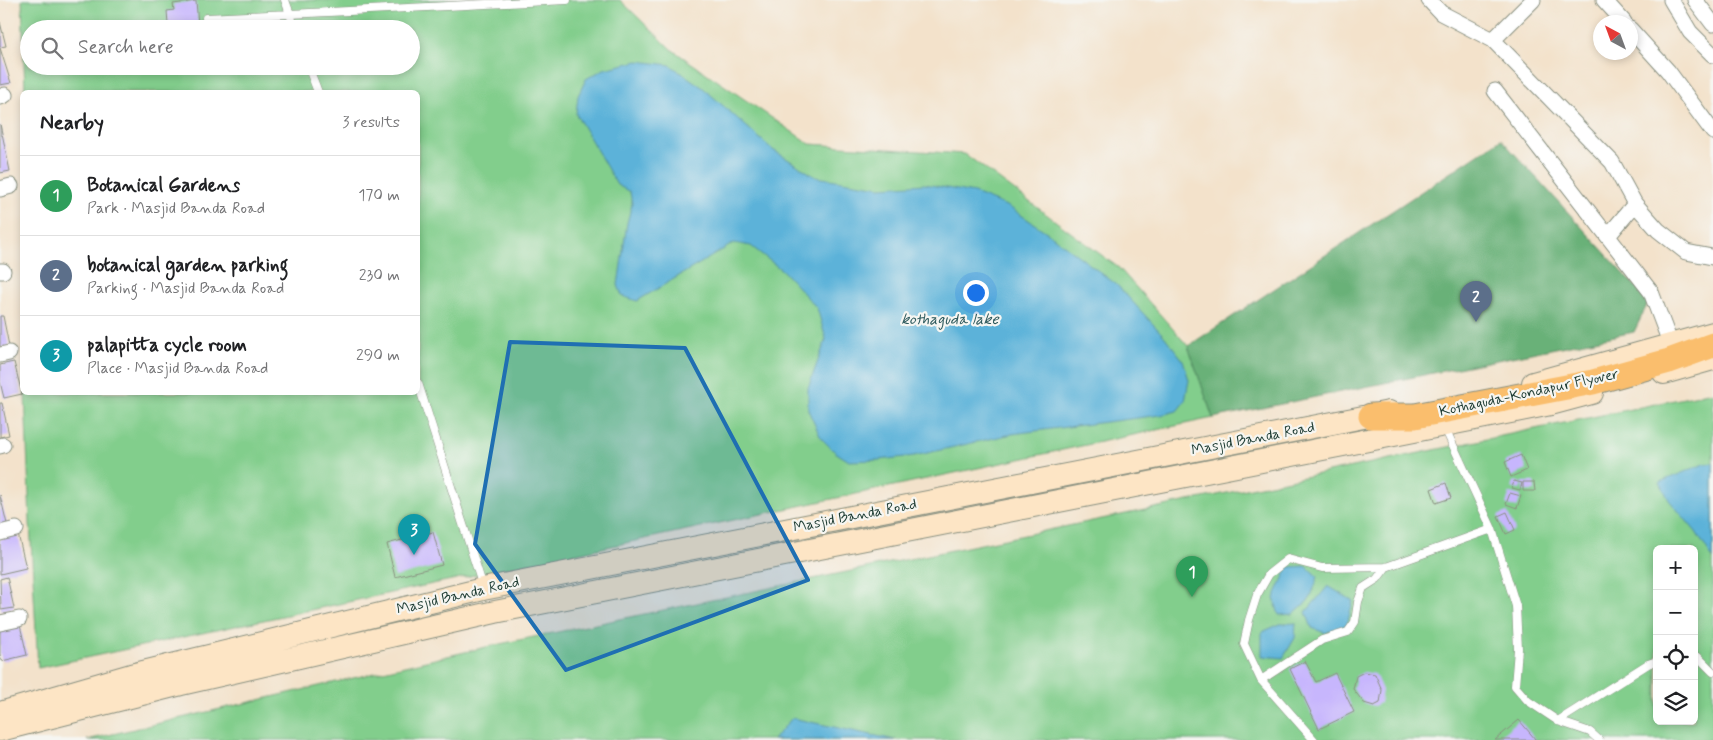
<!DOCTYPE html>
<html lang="en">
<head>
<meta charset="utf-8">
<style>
	:root { --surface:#fff; --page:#f6f6f6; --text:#202124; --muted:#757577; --line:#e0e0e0; --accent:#1f6fb2 }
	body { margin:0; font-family:Mynerve,sans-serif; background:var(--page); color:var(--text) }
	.controls { position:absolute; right:15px; bottom:15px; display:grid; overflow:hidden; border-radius:8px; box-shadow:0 2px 8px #0003 }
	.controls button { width:45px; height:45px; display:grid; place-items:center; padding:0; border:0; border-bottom:1px solid var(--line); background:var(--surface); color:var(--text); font:25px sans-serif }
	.compass { position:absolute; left:1593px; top:15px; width:45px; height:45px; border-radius:50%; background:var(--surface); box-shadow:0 2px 8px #0003; rotate:319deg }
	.you { position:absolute; left:975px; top:292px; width:18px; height:18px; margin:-12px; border:4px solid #fff; border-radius:50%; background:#1a73e8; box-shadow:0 0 0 8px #1a73e833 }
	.badge { display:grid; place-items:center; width:32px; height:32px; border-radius:50%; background:var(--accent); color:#fff; font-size:16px; font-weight:700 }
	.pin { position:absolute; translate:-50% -41px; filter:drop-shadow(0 1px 2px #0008) }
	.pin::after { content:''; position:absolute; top:26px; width:18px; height:15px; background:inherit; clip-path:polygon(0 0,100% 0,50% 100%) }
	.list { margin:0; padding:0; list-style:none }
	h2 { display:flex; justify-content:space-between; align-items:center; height:65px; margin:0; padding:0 20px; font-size:21px }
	h2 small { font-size:16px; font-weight:400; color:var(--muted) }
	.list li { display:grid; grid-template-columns:32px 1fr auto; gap:15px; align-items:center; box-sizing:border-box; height:80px; padding:0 20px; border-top:1px solid var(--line) }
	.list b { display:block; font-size:19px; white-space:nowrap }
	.list p { margin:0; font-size:16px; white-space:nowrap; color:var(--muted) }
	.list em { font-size:16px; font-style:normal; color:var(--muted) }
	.icon { flex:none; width:28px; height:28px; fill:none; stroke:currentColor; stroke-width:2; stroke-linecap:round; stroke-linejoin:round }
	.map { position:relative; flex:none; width:1713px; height:740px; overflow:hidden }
	.search { position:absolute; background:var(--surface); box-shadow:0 2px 8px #0003; left:20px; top:20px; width:400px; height:55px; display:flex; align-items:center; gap:12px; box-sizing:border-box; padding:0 18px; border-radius:28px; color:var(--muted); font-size:19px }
	.panel { position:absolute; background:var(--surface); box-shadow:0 2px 8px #0003; left:20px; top:90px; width:400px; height:305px; border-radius:8px }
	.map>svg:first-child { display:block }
	.green { fill:#82ce8c; stroke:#508660; fill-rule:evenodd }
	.forest { fill:#69b178; stroke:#447756 }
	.water { fill:#5cb2d9; stroke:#3e7886 }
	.building { fill:#c7b6fd }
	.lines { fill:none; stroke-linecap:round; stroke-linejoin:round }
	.lane-casing { stroke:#899080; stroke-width:9 }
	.street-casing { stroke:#899080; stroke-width:17 }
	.secondary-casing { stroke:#899080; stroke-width:24 }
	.primary-casing { stroke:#899080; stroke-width:27 }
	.lane { stroke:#fff; stroke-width:8 }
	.street { stroke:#fff; stroke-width:15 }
	.secondary { stroke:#fde5c5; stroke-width:22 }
	.primary { stroke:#fabe6d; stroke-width:25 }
	.marked { fill:#1f6fb2; fill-opacity:0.2; stroke:#1f6fb2; stroke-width:4; stroke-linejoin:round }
	.labels { text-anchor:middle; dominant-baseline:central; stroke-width:4.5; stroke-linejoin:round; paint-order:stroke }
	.street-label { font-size:15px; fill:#1f3d34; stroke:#f6f6f2 }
	.water-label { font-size:16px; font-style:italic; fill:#2e5a5d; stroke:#f6f6f2 }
</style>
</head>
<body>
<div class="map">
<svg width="1713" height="740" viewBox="0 0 1713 740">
	<rect width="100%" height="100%" fill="#f6f6f2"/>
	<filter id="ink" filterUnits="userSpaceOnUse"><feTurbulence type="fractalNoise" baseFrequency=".02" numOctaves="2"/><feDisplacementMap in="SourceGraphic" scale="10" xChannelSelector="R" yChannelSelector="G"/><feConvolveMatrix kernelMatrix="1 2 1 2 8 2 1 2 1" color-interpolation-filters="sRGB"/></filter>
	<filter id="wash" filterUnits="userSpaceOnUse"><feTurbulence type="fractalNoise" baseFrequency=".0096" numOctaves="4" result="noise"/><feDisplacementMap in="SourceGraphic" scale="20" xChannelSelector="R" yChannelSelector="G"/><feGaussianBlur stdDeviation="1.12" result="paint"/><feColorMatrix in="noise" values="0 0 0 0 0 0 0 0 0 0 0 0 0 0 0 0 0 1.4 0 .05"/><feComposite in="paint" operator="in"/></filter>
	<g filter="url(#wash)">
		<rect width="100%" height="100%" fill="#f3e2cb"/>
		<path class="green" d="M22 0H620L671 49 810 144 965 154 1119 268 1188 346 1213 418 38 668 30 523 25 393 418 392V92H25ZM29 29H411V66H29Z
			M1713 392V740H87L495 645ZM1657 549H1694V721H1657Z"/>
		<path class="forest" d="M1501 139 1649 301 1634 332 1213 418 1188 346Z"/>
		<path class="water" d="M638 61 670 65 702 87 773 150 816 177 881 187 925 184 974 193 1009 207 1048 233 1117 285 1164 336 1183 360 1189 380 1185 401 1177 411 1161 415 1012 434 914 456 879 460 849 461 835 452 821 438 808 410V388L826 339 817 308 783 271 751 246 734 243 637 301 622 296 618 285 627 223 632 204 630 192 617 185 576 114 578 96 586 79 604 69Z
			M1713 463V559L1696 532 1669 500 1660 482 1704 464Z
			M1306 566 1318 577 1310 599 1293 614 1279 615 1274 598 1288 567Z
			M1328 586 1353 601 1347 625 1325 633 1312 628 1306 612Z
			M1296 623 1295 638 1283 658 1262 656V632L1280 624Z
			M792 718 895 740H773Z"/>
		<g id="blocks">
			<path class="building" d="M196 1 198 24 176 27 175 23 168 24 167 11 174 10 173 4Z
				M0 22 6 46 0 47Z
				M0 48 11 83 0 85Z
				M0 124 10 171 0 173Z
				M0 316H3L9 346 0 348Z
				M14 362 22 394 4 398 0 382V365Z
				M0 403H2L9 435 0 437Z
				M1521 455 1527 470 1511 477 1505 462Z
				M1514 481 1522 483 1520 490 1512 488Z
				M1523 482H1534L1535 491H1523Z
				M1446 483 1451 498 1436 503 1431 489Z
				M1510 493 1521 496 1517 508 1506 504Z
				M0 495 7 524 0 525Z
				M1507 512 1515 530 1506 534 1498 516Z
				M421 531 422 535 433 532 442 565 395 577 387 544 413 537 412 534Z
				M18 534 26 568 0 574V539Z
				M7 577 14 608 1 610 0 579Z
				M20 625 27 655 2 661 0 654V630Z
				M1305 661 1316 682 1335 673 1354 712 1319 729 1290 669Z
				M1364 672 1375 674 1382 690 1380 703 1374 706 1364 703 1353 689 1356 676Z
				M1519 720 1536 740H1495Z"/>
		</g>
	</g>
	<g filter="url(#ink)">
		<use href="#blocks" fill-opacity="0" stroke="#899080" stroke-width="1"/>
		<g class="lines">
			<defs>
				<path id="lane" d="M285 0 290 14 567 0
					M206 18 290 14 295 29
					M308 66 318 92
					M418 383 483 587
					M1444 426 1492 529 1516 606 1518 649 1515 686 1528 701 1558 721 1590 732 1599 740
					M1694 657H1698L1713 672
					M1261 680 1322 640 1348 632 1355 622 1358 602 1363 588 1377 579 1386 567
					M1558 721 1648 664 1657 661
					M1314 740 1261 680 1244 644 1249 620 1257 595 1269 574 1288 559 1322 568 1386 567 1492 529"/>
				<path id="street" d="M1429 0 1441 13 1493 40 1612 162 1635 204 1658 230 1686 252 1712 257
					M1604 0 1624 22
					M1671 0 1690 32 1713 55
					M1695 0 1713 24
					M1630 29 1668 71 1713 132
					M1493 40 1533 0
					M1495 91 1651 292 1671 345
					M0 97 5 95
					M0 189 11 186
					M1608 236 1635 204
					M0 271H3
					M0 355 9 353
					M0 446 3 445
					M0 533 16 529
					M0 623 19 619"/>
				<path id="secondary" d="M1664 373 1713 359
					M1533 383 1713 333
					M0 713 131 675 483 589 1389 412
					M0 730 181 684 495 612 1551 404 1592 393"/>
				<path id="primary" d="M1371 416H1415L1593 382 1669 361 1713 345"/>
			</defs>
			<use href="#lane" class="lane-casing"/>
			<use href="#street" class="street-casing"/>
			<use href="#secondary" class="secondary-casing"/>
			<use href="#primary" class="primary-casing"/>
			<use href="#lane" class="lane"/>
			<use href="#street" class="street"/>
			<use href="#secondary" class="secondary"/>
			<use href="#primary" class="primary"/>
		</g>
	</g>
	<path class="marked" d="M510 342 685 348 808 580 566 670 475 544Z"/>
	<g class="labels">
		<g class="street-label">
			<text transform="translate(1529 393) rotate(-12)">Kothaguda-Kondapur Flyover</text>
			<text transform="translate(1253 439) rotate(-11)">Masjid Banda Road</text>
			<text transform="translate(855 516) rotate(-11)">Masjid Banda Road</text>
			<text transform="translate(458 596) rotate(-13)">Masjid Banda Road</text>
		</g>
		<g class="water-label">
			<text x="950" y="319">kothaguda lake</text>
		</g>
	</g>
</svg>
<div class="controls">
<button>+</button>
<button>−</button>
<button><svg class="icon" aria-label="locate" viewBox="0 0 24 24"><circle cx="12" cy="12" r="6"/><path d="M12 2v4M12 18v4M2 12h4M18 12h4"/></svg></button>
<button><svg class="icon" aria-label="layers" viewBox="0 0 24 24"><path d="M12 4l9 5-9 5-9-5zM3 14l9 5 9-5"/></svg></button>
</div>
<svg class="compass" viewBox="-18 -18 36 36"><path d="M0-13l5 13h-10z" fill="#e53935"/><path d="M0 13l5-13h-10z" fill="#757577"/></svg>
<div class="you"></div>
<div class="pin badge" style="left:1192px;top:597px;background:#2e9e5b">1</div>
<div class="pin badge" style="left:1476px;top:322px;background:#5c6f8a">2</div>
<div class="pin badge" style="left:414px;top:555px;background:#0f9aa8">3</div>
<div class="search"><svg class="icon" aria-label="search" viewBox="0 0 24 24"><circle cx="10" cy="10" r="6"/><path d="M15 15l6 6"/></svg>Search here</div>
<section class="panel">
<h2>Nearby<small>3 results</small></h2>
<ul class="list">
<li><span class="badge" style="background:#2e9e5b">1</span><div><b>Botanical Gardens</b><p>Park · Masjid Banda Road</p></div><em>170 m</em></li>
<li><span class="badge" style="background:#5c6f8a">2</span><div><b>botanical garden parking</b><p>Parking · Masjid Banda Road</p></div><em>230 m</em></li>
<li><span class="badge" style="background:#0f9aa8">3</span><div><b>palapitta cycle room</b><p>Place · Masjid Banda Road</p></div><em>290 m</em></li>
</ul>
</section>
</div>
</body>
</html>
